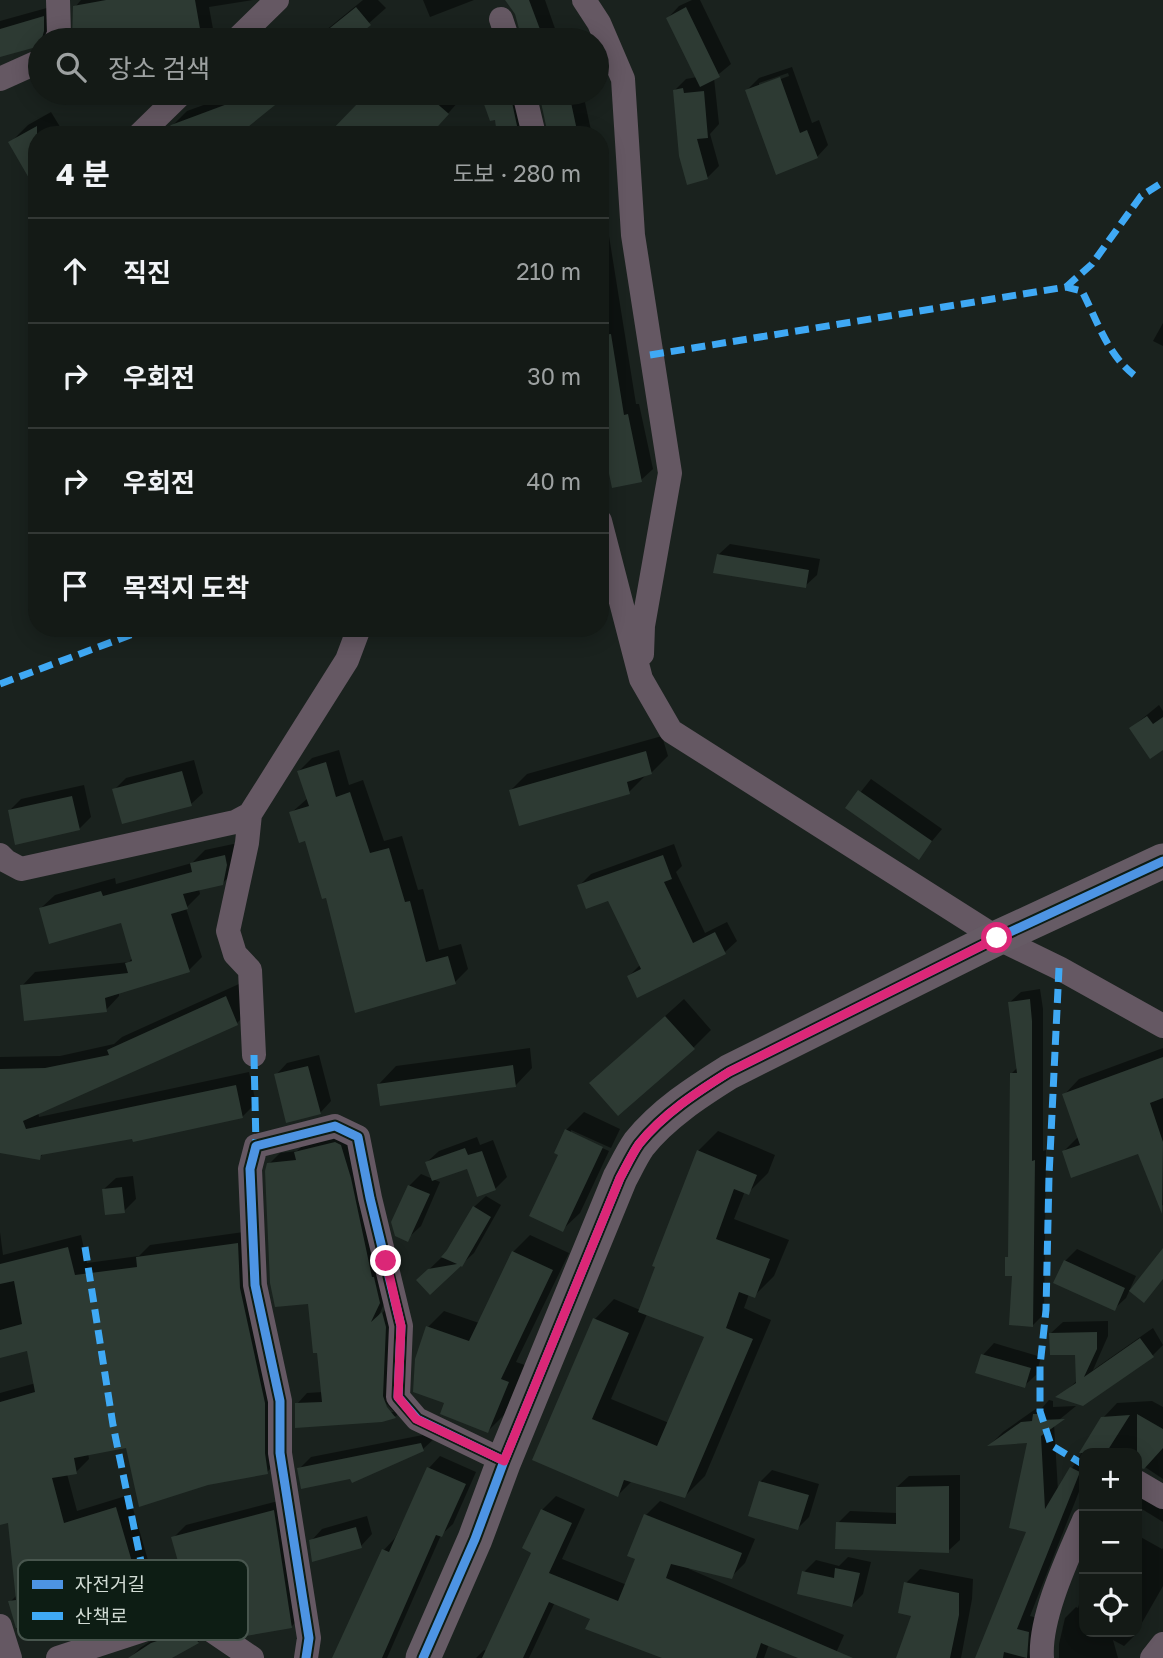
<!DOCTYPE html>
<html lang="ko">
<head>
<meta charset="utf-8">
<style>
	:root { --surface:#141a16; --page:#1d231f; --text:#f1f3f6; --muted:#9da1a1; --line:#333835 }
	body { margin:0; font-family:"Golos Text","Noto Sans KR",sans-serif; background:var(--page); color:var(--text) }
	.controls { position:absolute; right:21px; bottom:21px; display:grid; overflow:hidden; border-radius:14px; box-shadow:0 4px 18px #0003 }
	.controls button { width:63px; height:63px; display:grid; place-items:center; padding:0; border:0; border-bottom:2px solid var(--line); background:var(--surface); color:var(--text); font:35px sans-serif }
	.stop { position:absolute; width:21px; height:21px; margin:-16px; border:5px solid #db2777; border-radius:50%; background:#fff }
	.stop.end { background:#db2777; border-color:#fff; box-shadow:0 2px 7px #0008 }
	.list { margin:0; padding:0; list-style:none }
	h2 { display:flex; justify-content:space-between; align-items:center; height:91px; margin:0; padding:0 28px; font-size:30px }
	h2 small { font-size:23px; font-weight:400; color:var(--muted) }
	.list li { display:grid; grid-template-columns:46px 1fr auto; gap:21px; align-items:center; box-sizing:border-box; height:105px; padding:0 28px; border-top:2px solid var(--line) }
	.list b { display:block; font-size:26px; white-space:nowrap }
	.list em { font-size:23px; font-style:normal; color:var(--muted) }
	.icon { flex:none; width:38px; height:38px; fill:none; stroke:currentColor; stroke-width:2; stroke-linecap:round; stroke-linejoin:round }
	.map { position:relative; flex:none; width:1163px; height:1658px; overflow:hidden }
	.search { position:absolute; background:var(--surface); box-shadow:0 4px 18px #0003; left:28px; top:28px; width:581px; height:77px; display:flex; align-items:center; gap:18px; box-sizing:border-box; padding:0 24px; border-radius:38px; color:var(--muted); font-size:26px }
	.panel { position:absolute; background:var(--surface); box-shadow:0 4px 18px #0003; left:28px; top:126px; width:581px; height:511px; border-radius:28px }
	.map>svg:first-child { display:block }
	.shadow { fill:#0007; fill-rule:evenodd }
	.building { fill:#2d3a33 }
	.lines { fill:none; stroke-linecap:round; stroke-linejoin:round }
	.street { stroke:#655863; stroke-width:24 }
	.secondary { stroke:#665b65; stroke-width:35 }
	.quiet { stroke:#3fa9f5; stroke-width:7; stroke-dasharray:14 7; stroke-linecap:butt }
	.cycleway-casing { stroke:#0d1d14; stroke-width:13 }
	.cycleway { stroke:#4d94e3; stroke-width:9 }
	.route { stroke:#db2777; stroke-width:9 }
	.key { fill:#0d1d14; stroke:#48564e; stroke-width:2 }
	.key-label { font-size:19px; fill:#d2dcd5 }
</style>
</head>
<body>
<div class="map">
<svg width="1163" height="1658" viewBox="0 0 1163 1658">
	<rect width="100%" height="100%" fill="#1a221e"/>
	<path class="shadow" d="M81 0H253L209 7 215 40H74L75 7Z
		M363 0H378L386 8 350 40H314Z
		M423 0H474L430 17Z
		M507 0H545L559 40H524L517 13Z
		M692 0H700L731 64 714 78 719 124 710 134 719 166 707 178 674 91 686 79 697 77 668 18 679 6Z
		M54 6 45 40 0 56V21Z
		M792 67 812 123 819 120 828 145 817 157 747 90 759 78ZM788 73 789 76 759 87V83Z
		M237 93H287L236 135H175L172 126 187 111Z
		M364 93H450L459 101 429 135 360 103 357 100Z
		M482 93H524L536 135H498L496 118 491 119Z
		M541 93H583L592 135H549Z
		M51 112 65 135H37L10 143 28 125Z
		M600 180 636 404H639L653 469 641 480 600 421Z
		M1163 323V346L1153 341Z
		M730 544 820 559 817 575 805 586 718 555Z
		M1159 705 1163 711V747L1131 728Z
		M662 736 668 756 651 773 646 775 629 792 511 790 527 774Z
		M339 750 349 785 363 780 384 841 402 836 418 890 423 889 439 950 461 944 468 969 455 982 327 895 306 839 291 813 308 798 299 771 312 758Z
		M194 760 203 793 191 804 114 790 126 778Z
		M871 779 942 829 918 858 848 808Z
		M84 785 91 817 79 829 9 811 21 799Z
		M238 843 235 870 222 884 199 889 200 894 186 908 202 957 189 970 119 992V996L106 1010 22 986 35 972 129 962 132 958 122 921 41 908 55 895 115 878 116 884 192 863 205 850Z
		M674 844 682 866 676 872 705 933 727 922 737 941 725 952 629 976 641 964 609 899 579 886 591 874Z
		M239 984 250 1010 237 1023 38 1112 39 1117 249 1072 256 1103 242 1117 45 1152 39 1158 0 1152V1057L60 1056 114 1044 122 1037Z
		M1040 989 1043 1009V1151L1046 1150 1044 1314 1033 1325 1007 1258 1010 1255 1011 1074 1018 1067 1009 1003 1021 992Z
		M684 999 711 1030 693 1048 591 1083Z
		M530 1048 532 1068 515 1086 379 1084 396 1066Z
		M1163 1048V1205L1161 1206 1139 1152 1064 1151 1079 1136 1064 1095 1079 1079Z
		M319 1055 331 1101 320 1113 276 1075 287 1063Z
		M584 1112 620 1129 611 1148 571 1130V1134L609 1151 580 1213 562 1230 566 1130Z
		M718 1131 775 1155 768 1173 748 1193 745 1191 734 1219 789 1240 774 1276 754 1296 749 1294 744 1308 771 1320 705 1476 685 1496 632 1481 618 1495 535 1460 595 1319 614 1299 640 1310 698 1151ZM647 1314 706 1336 669 1423 611 1399Z
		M351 1135 390 1291 378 1317 393 1303 406 1406 396 1416 382 1420 297 1404 307 1393 323 1392 310 1302 269 1164 280 1153 297 1151 306 1142ZM382 1399 394 1412H389Z
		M477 1137 480 1145 493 1140 507 1177 495 1189 468 1166 427 1162 439 1151Z
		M421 1174 440 1182 421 1226 409 1237 393 1222 409 1186Z
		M133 1176 136 1199 124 1211 104 1189 116 1178Z
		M486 1196 501 1205 474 1253 462 1264 418 1280 441 1258 445 1257 474 1207Z
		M251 1231 280 1459 267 1472 127 1446 88 1453 89 1459 76 1472 67 1474 77 1511 129 1495 150 1567 180 1563 173 1538 186 1525 286 1499 304 1613 292 1626 241 1613 228 1594 155 1600 67 1614 63 1618 10 1602 17 1595 9 1520 0 1523V1393L36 1383 29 1349 0 1356V1232L3 1255 81 1235 87 1263 139 1256 150 1245Z
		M530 1235 569 1253 516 1362 525 1365 505 1414 488 1431 446 1402 428 1327 444 1311 479 1323 513 1252Z
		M1077 1249 1136 1276 1126 1298 1114 1309 1065 1261Z
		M1108 1321V1336L1093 1370 1153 1328 1163 1345 1153 1355 1059 1397 1078 1380 1077 1353 1051 1333 1063 1322Z
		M994 1343 1041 1357 1036 1375 1024 1386 983 1355Z
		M1049 1400 1053 1401V1407L1076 1406 1054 1424 1058 1491 1103 1418 1117 1403 1152 1401 1163 1407V1479L1145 1467 1137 1466V1453H1084V1479L1030 1616 1042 1619 1049 1658H977L1028 1531 1029 1442 991 1444 1003 1432 1037 1408H1042Z
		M433 1433 435 1438 423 1449 351 1477 299 1469 311 1457Z
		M440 1456 476 1472 453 1524 441 1535 387 1658H334L384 1550 395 1538 429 1468Z
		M772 1470 819 1484 809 1517 798 1528 760 1482Z
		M1137 1472 1163 1492V1522L1137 1506Z
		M960 1475V1540L948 1551 838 1523 850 1511 897 1513V1487L909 1476Z
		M556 1496 585 1509 562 1559 627 1585 637 1558 646 1515 660 1501 755 1539 745 1563 731 1577 690 1567 689 1569 844 1635 836 1653 831 1658H802L769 1644 764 1658H667L592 1618 555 1602 529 1658H476L484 1650 487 1651 534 1552 542 1510Z
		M367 1516 372 1534 361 1546 311 1541 322 1529Z
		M1137 1535 1162 1549 1163 1548V1586L1135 1635 1124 1646 1113 1640 1118 1658H1059V1644L1065 1618 1076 1607 1078 1608 1084 1587V1632H1137Z
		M848 1557 871 1562 863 1594 852 1605 804 1572 816 1560 839 1566Z
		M920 1569 973 1579 972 1599 961 1658H898L913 1614 906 1583Z
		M199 1621 209 1631 198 1642 171 1658H130L140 1648 165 1632Z"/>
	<path class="building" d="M106 0H195L202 40H72L73 6Z
		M505 0H529L544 40H522L515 14Z
		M356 7 371 25 353 40H315Z
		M686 7 720 77 700 87 666 18Z
		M44 16V31L40 46 0 57V29Z
		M780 77 800 133 807 130 818 158 776 175 745 90Z
		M683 88 684 93 704 91 708 138 697 139 708 179 687 185 679 156 673 90Z
		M252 93H290L243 131 234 135H161L171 125 246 97Z
		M347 93H425L449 114 430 135H327L358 103Z
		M480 93H510L519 135H497L495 120 490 121Z
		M539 93H569L578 135H548Z
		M37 126V192L8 142Z
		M611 334 624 415 628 414 642 482 612 488 600 430V335Z
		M717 554 809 570 806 588 713 573Z
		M1147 716 1153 724 1163 717V750L1150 759 1129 728Z
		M646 751 652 774 627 782 630 794 519 826 509 790Z
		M326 762 336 797 350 792 370 853 389 848 405 902 410 901 426 962 448 956 456 984 355 1013 326 898 322 899 305 841 299 843 289 812 309 806 297 771Z
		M182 771 192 806 122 824 112 789Z
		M858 790 932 841 919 860 845 808Z
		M72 796 80 830 15 845 8 810Z
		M225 855 227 865 223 885 183 894 188 909 171 914 190 972 105 998 107 1012 24 1021 20 985 128 973 125 963 132 961 121 923 49 944 39 908 101 891 103 896 192 872 190 863Z
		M663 855 672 879 664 882 693 943 715 932 726 954 637 998 627 976 641 969 608 901 586 909 577 885Z
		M226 996 238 1025 23 1121 26 1129 236 1085 243 1118 133 1142 132 1139 41 1155 40 1160 0 1153V1069L45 1068 109 1055 107 1050Z
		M1030 999 1032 1021V1161L1035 1160 1033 1327 1009 1325 1012 1276H1005V1257H1008L1010 1073H1017L1008 1002Z
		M665 1016 695 1049 618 1116 589 1083Z
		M1163 1057V1098L1150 1103 1163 1142 1162 1214 1138 1154 1071 1178 1062 1151 1080 1145 1062 1094Z
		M513 1065 516 1087 380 1106 377 1084Z
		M308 1066 321 1114 286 1123 274 1074Z
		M565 1129 603 1147 563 1232 529 1216 558 1155 554 1153Z
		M335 1142 341 1145 351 1178 372 1277H374L380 1303 371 1322 382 1312 386 1327 383 1396 387 1407 396 1418 382 1422 295 1428V1403L322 1402 317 1353H313L308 1304 275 1307 270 1283 265 1171 267 1163 296 1160 294 1152Z
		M465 1148 468 1155 482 1151 496 1190 477 1197 467 1169 432 1181 425 1162Z
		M697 1150 757 1175 749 1195 734 1189 716 1239 770 1259 755 1298 739 1292 726 1328 753 1339 685 1498 624 1480 618 1497 532 1460 593 1318 629 1333 592 1419 657 1446 704 1337 638 1312 655 1267 652 1266Z
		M408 1185 430 1194 408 1242 395 1236 391 1222Z
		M122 1187 125 1213 105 1215 102 1189Z
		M473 1206 491 1217 462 1267 461 1266 430 1295 416 1280 428 1269 457 1264 441 1257 447 1250Z
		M238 1243 240 1288 265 1403V1453L268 1474 208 1485 139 1507 126 1448 74 1458 77 1474 52 1478 64 1523 116 1507 137 1579 181 1572 171 1537 274 1510 292 1628 246 1636 232 1626 237 1617 227 1623 223 1598 224 1597 154 1606V1602L63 1616 64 1619 16 1628 8 1601 16 1600 8 1523 0 1525V1402L35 1392 27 1351 0 1358V1330L22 1324 14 1281 0 1284V1264L68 1247 75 1275 137 1267 136 1257Z
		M1163 1248V1279L1144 1303 1129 1291Z
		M512 1251 553 1270 501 1379 509 1382 488 1433 440 1414 444 1403 413 1392 415 1359 426 1326 469 1341Z
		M1064 1260 1125 1288 1115 1311 1053 1283Z
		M1097 1332V1349L1084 1377 1140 1338 1154 1357 1083 1406 1055 1397 1076 1383 1075 1355H1050L1049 1333Z
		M981 1354 1031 1368 1025 1388 975 1373Z
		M1033 1414H1039L1040 1420 1065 1419 1041 1436 1045 1509 1070 1467 1080 1472 1017 1629 1029 1632 1027 1658 1004 1652 1003 1658H975L1026 1532 1009 1528 1027 1443 987 1446 1021 1422 1032 1421Z
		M1137 1414 1163 1429V1448L1144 1469 1137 1467Z
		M1130 1415 1106 1453H1079L1101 1417Z
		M421 1443 424 1451 352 1483 350 1479 301 1489 297 1468Z
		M427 1467 466 1484 442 1537 436 1535 382 1658H332L382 1549 389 1552Z
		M759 1481 809 1495 798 1530 748 1516Z
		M949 1486V1553L835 1549 836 1522 896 1524V1487Z
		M541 1509 572 1523 549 1573 618 1601 635 1559 627 1556 644 1514 742 1553 732 1579 671 1564 666 1578 853 1658H798L761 1643 756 1658H662L585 1629 590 1619 549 1602 523 1658H482L531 1553 522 1548Z
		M356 1527 362 1548 312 1562 309 1540Z
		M835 1568 860 1573 852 1607 797 1594 802 1571 834 1578Z
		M904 1582 959 1593V1615L950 1658H896L911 1616 898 1613Z
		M187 1631 194 1637 199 1643 172 1658H128L151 1643Z"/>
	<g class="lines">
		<path class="street" d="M584 0 599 23 623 79 633 235 670 473 643 626 642 654
			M501 19 508 40
			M56 40 59 34 58 0
			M236 40 277 0
			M0 79 40 61
			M524 93 534 135
			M139 135 182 93
			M600 521 641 679 671 731 997 938 1059 968 1163 1026
			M250 814 247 843 228 931 235 954 250 970 254 1055
			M0 855 6 861 21 869 235 822 250 814 347 660 359 628
			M1137 1482 1163 1497
			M0 1626 10 1658
			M58 1658 189 1615 252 1658
			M306 1658 309 1638 280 1453V1401L255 1285 250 1169 256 1146 335 1126 358 1137 370 1198 401 1326 398 1397 417 1419 504 1461
			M1042 1658C1039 1618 1068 1557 1084 1520
			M1152 1658 1163 1644"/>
		<path class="secondary" d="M423 1658 475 1539 504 1461 620 1178C626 1167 632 1154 639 1144 663 1114 697 1092 729 1072L997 938 1163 861"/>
		<path class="quiet" d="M1066 287 1092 264 1141 196 1163 182
			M650 355 1066 287 1082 291C1097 320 1107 354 1134 375
			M0 684 149 628
			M1059 968 1049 1176 1046 1310 1040 1366V1411L1051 1445 1084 1465
			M254 1055 256 1146
			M85 1247 113 1425 154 1625"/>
		<defs>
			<path id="cycleway" d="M306 1658 309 1638 280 1453V1401L255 1285 250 1169 256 1146 335 1126 358 1137 370 1198 401 1326 398 1397 417 1419 504 1461
				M423 1658 475 1539 504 1461 620 1178C626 1167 632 1154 639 1144 663 1114 697 1092 729 1072L997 938 1163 861"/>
		</defs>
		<use href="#cycleway" class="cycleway-casing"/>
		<use href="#cycleway" class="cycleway"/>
	</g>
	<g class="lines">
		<path class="route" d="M386 1261 401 1326 398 1397 416 1419 504 1461 620 1178C626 1167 632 1154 639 1144 663 1114 697 1092 729 1072L997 938"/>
	</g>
	<rect x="18" y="1560" width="230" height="80" rx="10" class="key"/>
	<rect x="32" y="1580" width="31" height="9" fill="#4d94e3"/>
	<rect x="32" y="1612" width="31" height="8" fill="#3fa9f5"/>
	<g class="key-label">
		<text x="75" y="1591">자전거길</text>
		<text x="75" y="1623">산책로</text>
	</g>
</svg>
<div class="controls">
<button>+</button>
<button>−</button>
<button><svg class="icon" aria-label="locate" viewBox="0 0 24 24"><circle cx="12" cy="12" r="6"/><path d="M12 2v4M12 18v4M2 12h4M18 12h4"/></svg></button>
</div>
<div class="stop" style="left:997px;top:938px"></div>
<div class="stop end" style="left:386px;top:1261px"></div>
<div class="search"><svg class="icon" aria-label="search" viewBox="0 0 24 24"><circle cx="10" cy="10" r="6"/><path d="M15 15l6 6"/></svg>장소 검색</div>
<section class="panel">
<h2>4 분<small>도보 · 280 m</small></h2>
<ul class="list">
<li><svg class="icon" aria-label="ahead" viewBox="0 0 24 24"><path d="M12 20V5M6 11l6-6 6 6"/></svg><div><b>직진</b></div><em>210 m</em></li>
<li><svg class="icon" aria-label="right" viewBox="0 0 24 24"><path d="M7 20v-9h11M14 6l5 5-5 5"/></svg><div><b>우회전</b></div><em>30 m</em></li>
<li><svg class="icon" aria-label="right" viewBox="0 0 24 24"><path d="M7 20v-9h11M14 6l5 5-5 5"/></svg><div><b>우회전</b></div><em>40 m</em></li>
<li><svg class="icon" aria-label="arrive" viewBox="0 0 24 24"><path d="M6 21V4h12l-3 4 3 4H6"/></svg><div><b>목적지 도착</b></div></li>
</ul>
</section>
</div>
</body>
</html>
